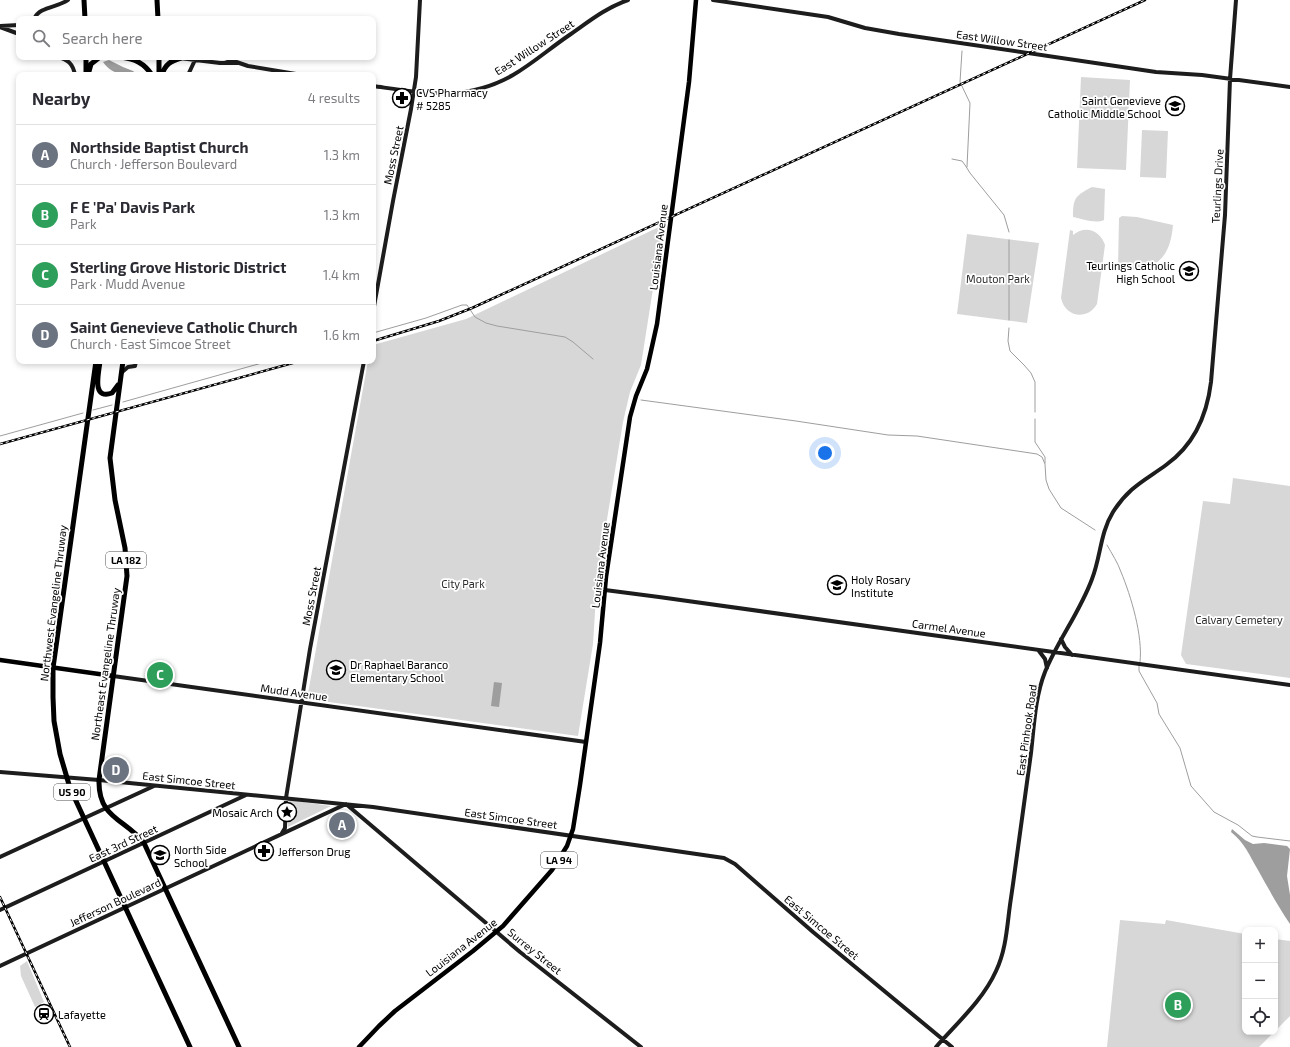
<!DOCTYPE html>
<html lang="en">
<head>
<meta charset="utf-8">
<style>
	:root { --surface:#fff; --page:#f7f7f7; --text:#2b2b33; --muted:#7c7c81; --line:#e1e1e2; --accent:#d93025 }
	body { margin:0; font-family:"Exo 2",sans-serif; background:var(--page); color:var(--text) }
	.controls { position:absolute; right:12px; bottom:12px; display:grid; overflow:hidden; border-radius:8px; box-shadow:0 2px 6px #0003 }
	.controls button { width:36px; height:36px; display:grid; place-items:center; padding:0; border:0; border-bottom:1px solid var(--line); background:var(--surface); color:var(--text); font:20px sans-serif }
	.you { position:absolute; left:825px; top:453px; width:14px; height:14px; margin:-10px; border:3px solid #fff; border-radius:50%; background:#1a73e8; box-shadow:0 0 0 6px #1a73e833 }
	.badge { display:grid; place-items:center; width:26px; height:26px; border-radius:50%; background:var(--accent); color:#fff; font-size:13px; font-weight:700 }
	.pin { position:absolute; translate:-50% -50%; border:2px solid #fff; box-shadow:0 1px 4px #0006 }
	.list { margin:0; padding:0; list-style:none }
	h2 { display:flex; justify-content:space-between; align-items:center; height:52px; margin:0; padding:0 16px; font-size:17px }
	h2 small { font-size:13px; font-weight:400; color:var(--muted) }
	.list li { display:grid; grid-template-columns:26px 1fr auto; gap:12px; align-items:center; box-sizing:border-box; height:60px; padding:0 16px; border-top:1px solid var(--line) }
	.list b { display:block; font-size:15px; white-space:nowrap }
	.list p { margin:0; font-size:13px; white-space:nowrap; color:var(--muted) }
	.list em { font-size:13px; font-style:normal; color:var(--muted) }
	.icon { flex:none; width:22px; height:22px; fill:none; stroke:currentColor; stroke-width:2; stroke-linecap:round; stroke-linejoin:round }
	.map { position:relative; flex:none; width:1290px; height:1047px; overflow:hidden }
	.search { position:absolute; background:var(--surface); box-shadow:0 2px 6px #0003; left:16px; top:16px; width:360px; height:44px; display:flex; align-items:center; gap:10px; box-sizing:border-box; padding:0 14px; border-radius:8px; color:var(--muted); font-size:15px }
	.panel { position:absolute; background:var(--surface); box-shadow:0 2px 6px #0003; left:16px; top:72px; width:360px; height:292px; border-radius:8px }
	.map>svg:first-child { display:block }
	.green { fill:#d7d7d7 }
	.water { fill:#9e9e9e }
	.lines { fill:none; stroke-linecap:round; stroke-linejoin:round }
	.stream { stroke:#9e9e9e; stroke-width:1 }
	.secondary { stroke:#1d1d1d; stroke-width:4 }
	.primary { stroke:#000; stroke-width:4.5 }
	.highway { stroke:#000; stroke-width:5 }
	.rail-casing { stroke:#000; stroke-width:2.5 }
	.rail { stroke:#fff; stroke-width:1; stroke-dasharray:3; stroke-linecap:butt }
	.labels { text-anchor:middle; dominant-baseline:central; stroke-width:3.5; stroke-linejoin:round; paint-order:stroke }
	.shield { fill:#fff; stroke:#4c4c4c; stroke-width:1 }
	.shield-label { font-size:10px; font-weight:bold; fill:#000 }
	.street-label { font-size:11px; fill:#000; stroke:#fff }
	.poi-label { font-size:11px; fill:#000; stroke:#fff; text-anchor:start }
	.park-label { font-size:11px; fill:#2e2e2e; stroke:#fff }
</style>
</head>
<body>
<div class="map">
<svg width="1290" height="1047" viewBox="0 0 1290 1047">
	<rect width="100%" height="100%" fill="#fff"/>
	<path class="green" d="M1081 77 1130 80 1126 170 1077 168Z
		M1142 130 1168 131 1166 178 1140 177Z
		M1092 187 1105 189 1104 220C1096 224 1082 219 1073 217 1073 198 1075 196 1092 187Z
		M1122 216 1137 217 1173 225C1170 261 1153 273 1118 269L1119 218Z
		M663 225 641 365 630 392 623 422 597 580 593 644 578 736 307 699 368 361H373V345L466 319Z
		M1070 230 1073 231V235C1085 225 1100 230 1105 245L1097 304C1087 321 1065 317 1061 298Z
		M967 234 1039 243 1027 323 957 314Z
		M1233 478 1290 486V678L1186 664 1181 655 1203 501 1230 504Z
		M288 800 331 806 288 827Z
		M1120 920 1165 924 1166 920 1245 934V1032H1274L1259 1047H1107Z
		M1275 939 1290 941V1016L1275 1031Z
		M27 961 44 1002 35 1007 21 976 20 966Z"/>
	<path class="water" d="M109 60 123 67 133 71 138 75C124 75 112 75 103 62Z
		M494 682 502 683 499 707 491 706Z
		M1232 829 1245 840 1253 844 1264 843 1287 846 1290 849 1287 876 1290 895V924C1278 906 1268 888 1258 870 1249 855 1245 843 1231 832Z"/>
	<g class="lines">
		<path class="stream" d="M962 51 960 82 970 103 967 167
			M952 159 962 161 965 165 970 173 1004 215 1009 232
			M1009 240V320
			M1009 328 1008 341 1010 351 1024 365 1031 373 1035 382V412
			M373 333 426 318 462 305H467L475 317 486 323 497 326 565 337 573 342 593 359
			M641 400 796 421 888 435 917 436 1037 454 1042 457 1045 464 1046 480 1049 489 1061 508 1095 530
			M123 402 269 361
			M93 410 112 405
			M1035 419V442L1045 457V463
			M0 436 83 413
			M1107 545C1112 554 1118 563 1121 572 1131 596 1143 636 1140 662
			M1139 665V671L1157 703 1159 714 1180 748 1191 786 1214 812 1238 825 1252 836 1257 837 1290 841"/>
		<path class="secondary" d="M713 0 828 17 865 28 899 34 1156 72 1202 75 1290 87
			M34 19C40 6 57 8 68 0
			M0 26 19 25
			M0 27 19 34
			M57 57C68 59 73 64 75 75
			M171 57 220 63H236
			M222 57 248 66 302 75
			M188 75 195 60 198 57
			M373 86C423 93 466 102 513 75 532 64 549 49 568 36 587 23 605 8 628 0
			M373 312 393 201 411 109 416 77 420 0
			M121 373 128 367 135 366 136 361
			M605 590 659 597 1290 685
			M1061 639 1065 647 1072 655
			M1039 651 1045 659 1047 668
			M113 676 586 742
			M0 772 99 780 373 807 724 858 735 864 813 932 952 1047
			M282 833 285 828 286 798 310 649 364 361
			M0 857 154 786
			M0 910 246 795
			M0 966 346 804 520 952 641 1047
			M936 1047C957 1023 983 1000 996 971 1007 948 1007 923 1011 898 1018 850 1024 802 1031 753 1034 727 1035 697 1045 672 1058 640 1080 612 1092 579 1101 556 1100 533 1113 512 1129 487 1144 481 1166 465 1194 445 1207 415 1211 382L1225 215 1230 79 1236 0"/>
		<path class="primary" d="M0 660 113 676
			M359 1047 379 1026 395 1011 473 951 503 926 552 870 567 846 573 829 580 785 600 643 606 577 630 417 636 396 647 369 657 324 689 82 696 0"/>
		<path class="highway" d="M84 0 85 19
			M157 0 158 19
			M86 57V72
			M121 57C135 59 144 63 152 75
			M159 57V75
			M88 75 91 64 100 57
			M162 75C165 64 171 61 181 58
			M96 361 53 668V697L54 721 60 754 70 788 190 1047
			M100 361C99 373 91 400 112 393L118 385
			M123 361 110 458 115 500 125 548 127 576 99 780C98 819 126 819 144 843L239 1047"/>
		<defs>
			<path id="rail" d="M373 341 439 321 472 308 1145 0
				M0 444 300 361
				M0 897 70 1047"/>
		</defs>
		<use href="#rail" class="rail-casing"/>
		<use href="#rail" class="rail"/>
	</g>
	<defs>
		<symbol id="pharmacy-ring" viewBox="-11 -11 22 22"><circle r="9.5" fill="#fff" stroke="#000" stroke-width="1.5"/><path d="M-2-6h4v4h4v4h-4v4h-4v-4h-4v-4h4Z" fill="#000"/></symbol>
		<symbol id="school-ring" viewBox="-11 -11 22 22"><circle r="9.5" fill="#fff" stroke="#000" stroke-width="1.5"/><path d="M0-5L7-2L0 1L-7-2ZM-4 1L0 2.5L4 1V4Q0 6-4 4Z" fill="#000"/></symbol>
		<symbol id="sight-ring" viewBox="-11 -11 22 22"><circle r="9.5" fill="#fff" stroke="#000" stroke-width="1.5"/><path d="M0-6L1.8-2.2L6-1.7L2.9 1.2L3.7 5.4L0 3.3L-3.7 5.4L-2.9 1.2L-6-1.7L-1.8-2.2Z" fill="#000"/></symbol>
		<symbol id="station-ring" viewBox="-11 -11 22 22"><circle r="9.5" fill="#fff" stroke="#000" stroke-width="1.5"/><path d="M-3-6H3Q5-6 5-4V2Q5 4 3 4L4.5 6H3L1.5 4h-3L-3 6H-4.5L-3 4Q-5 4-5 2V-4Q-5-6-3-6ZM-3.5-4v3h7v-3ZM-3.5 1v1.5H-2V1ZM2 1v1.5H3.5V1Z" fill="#000"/></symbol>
	</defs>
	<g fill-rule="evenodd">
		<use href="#pharmacy-ring" x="391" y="87" width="22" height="22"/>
		<use href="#school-ring" x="1164" y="95" width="22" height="22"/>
		<use href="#school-ring" x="1178" y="260" width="22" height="22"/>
		<use href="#school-ring" x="826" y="574" width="22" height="22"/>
		<use href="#school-ring" x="325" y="659" width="22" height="22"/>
		<use href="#sight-ring" x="276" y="801" width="22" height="22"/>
		<use href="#pharmacy-ring" x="253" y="840" width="22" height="22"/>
		<use href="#school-ring" x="149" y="844" width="22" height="22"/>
		<use href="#station-ring" x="33" y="1003" width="22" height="22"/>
	</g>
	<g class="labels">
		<g class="shield">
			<rect x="106" y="552" width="40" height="16" rx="3"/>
			<rect x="54" y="784" width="36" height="16" rx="3"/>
			<rect x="541" y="852" width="36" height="16" rx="3"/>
		</g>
		<g class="shield-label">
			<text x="126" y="560">LA 182</text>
			<text x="72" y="792">US 90</text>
			<text x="559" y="860">LA 94</text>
		</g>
		<g class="street-label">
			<text transform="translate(1002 40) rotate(8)">East Willow Street</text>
			<text transform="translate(534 47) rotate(-33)">East Willow Street</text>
			<text transform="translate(393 155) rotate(-78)">Moss Street</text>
			<text transform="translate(1217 186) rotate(-87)">Teurlings Drive</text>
			<text transform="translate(658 247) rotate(-83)">Louisiana Avenue</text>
			<text transform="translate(600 565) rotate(-83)">Louisiana Avenue</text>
			<text transform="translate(311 596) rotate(-79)">Moss Street</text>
			<text transform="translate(53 603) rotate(-83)">Northwest Evangeline Thruway</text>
			<text transform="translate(949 628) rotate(8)">Carmel Avenue</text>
			<text transform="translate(105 664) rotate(-82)">Northeast Evangeline Thruway</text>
			<text transform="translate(294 692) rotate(8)">Mudd Avenue</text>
			<text transform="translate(1026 730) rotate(-82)">East Pinhook Road</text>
			<text transform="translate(189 780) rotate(6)">East Simcoe Street</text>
			<text transform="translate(511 818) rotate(8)">East Simcoe Street</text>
			<text transform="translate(123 843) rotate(-25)">East 3rd Street</text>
			<text transform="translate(115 902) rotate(-25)">Jefferson Boulevard</text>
			<text transform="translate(822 927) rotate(40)">East Simcoe Street</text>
			<text transform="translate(461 947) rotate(-38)">Louisiana Avenue</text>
			<text transform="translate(535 951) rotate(39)">Surrey Street</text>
		</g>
		<g class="poi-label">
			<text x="416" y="92">CVS Pharmacy<tspan x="416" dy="13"># 5285</tspan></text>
			<text x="1161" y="100" text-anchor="end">Saint Genevieve<tspan x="1161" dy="13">Catholic Middle School</tspan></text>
			<text x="1175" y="265" text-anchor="end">Teurlings Catholic<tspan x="1175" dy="13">High School</tspan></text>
			<text x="851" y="579">Holy Rosary<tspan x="851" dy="13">Institute</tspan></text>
			<text x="350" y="664">Dr Raphael Baranco<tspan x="350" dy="13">Elementary School</tspan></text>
			<text x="273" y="812" text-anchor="end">Mosaic Arch</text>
			<text x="174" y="849">North Side<tspan x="174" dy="13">School</tspan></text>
			<text x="278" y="851">Jefferson Drug</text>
			<text x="58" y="1014">Lafayette</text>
		</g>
		<g class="park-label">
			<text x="998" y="278">Mouton Park</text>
			<text x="463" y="583">City Park</text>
			<text x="1239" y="619">Calvary Cemetery</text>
		</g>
	</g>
</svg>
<div class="controls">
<button>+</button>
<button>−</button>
<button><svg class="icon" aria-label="locate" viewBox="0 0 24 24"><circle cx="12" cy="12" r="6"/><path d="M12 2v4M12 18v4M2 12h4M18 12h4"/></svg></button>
</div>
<div class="you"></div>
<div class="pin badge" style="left:342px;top:825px;background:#6b7280">A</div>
<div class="pin badge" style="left:1178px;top:1005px;background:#2e9e5b">B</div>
<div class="pin badge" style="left:160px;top:675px;background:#2e9e5b">C</div>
<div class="pin badge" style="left:116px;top:770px;background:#6b7280">D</div>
<div class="search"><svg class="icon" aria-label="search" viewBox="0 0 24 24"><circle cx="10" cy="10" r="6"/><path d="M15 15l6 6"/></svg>Search here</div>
<section class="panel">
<h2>Nearby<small>4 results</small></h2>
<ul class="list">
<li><span class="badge" style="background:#6b7280">A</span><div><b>Northside Baptist Church</b><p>Church · Jefferson Boulevard</p></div><em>1.3 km</em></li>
<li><span class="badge" style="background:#2e9e5b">B</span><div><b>F E 'Pa' Davis Park</b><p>Park</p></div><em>1.3 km</em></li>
<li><span class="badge" style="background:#2e9e5b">C</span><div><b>Sterling Grove Historic District</b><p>Park · Mudd Avenue</p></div><em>1.4 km</em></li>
<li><span class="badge" style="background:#6b7280">D</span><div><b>Saint Genevieve Catholic Church</b><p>Church · East Simcoe Street</p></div><em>1.6 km</em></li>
</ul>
</section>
</div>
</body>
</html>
